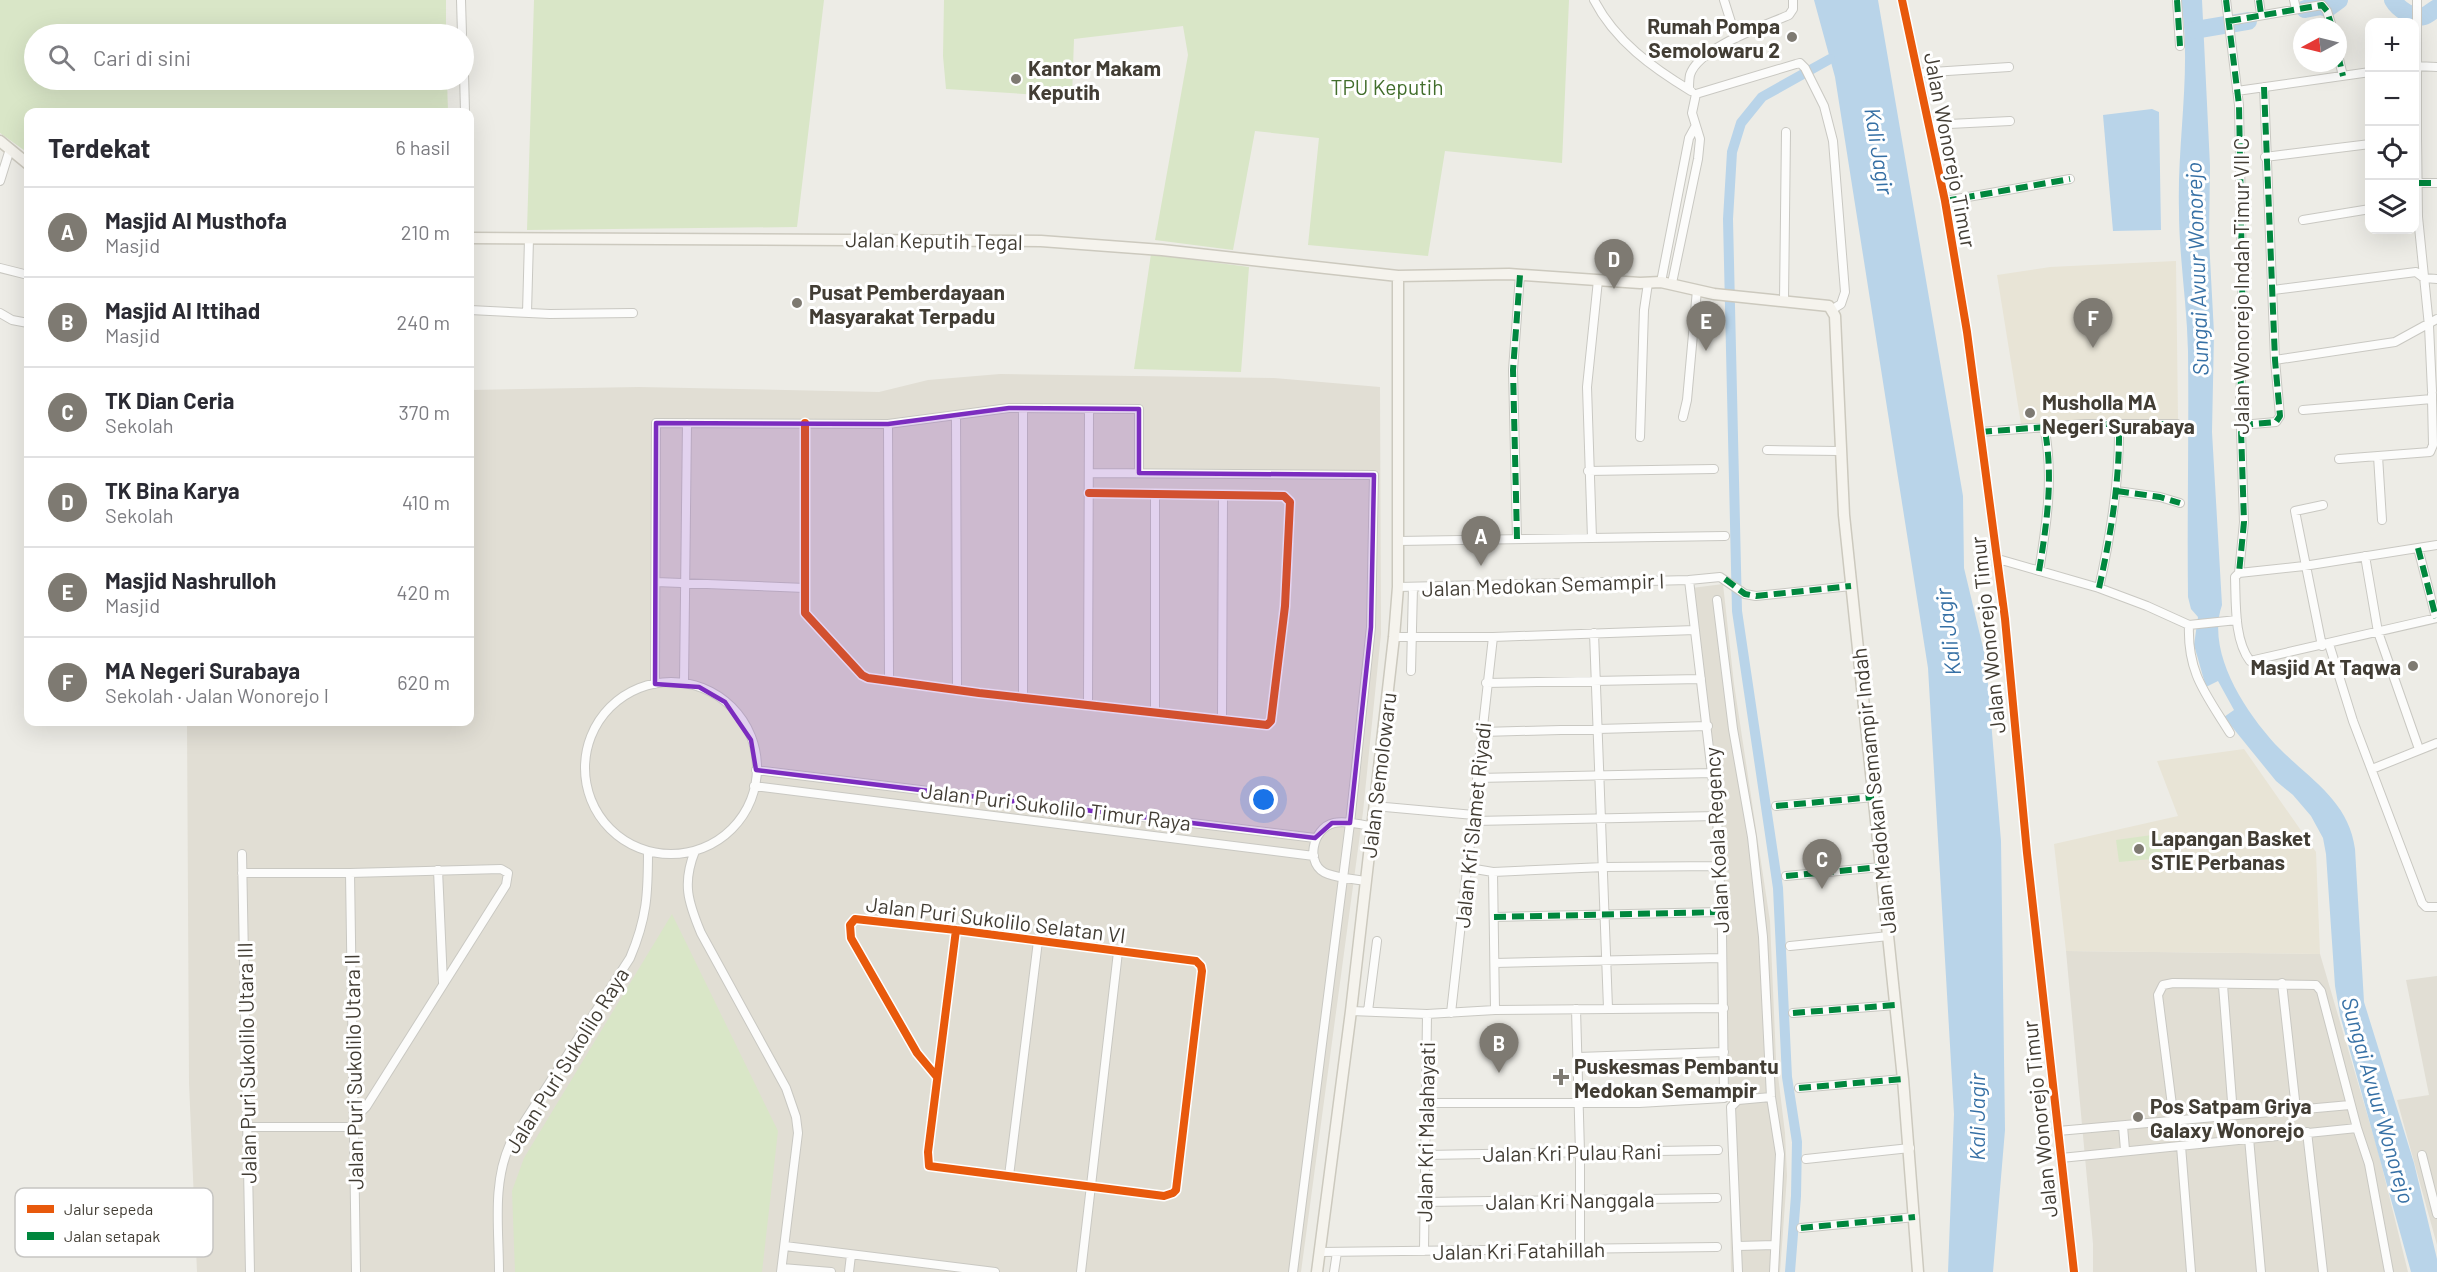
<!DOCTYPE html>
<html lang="id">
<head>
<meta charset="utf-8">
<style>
	:root { --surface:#fff; --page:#f2f2f3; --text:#2b2b33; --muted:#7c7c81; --line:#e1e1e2; --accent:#7e7a72 }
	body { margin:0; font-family:Barlow,sans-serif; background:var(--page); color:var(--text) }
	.controls { position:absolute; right:18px; top:18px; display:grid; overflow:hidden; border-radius:12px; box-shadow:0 6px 24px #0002 }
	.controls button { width:54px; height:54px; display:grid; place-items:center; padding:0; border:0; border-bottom:2px solid var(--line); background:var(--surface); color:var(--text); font:30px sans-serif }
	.compass { position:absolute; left:2293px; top:18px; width:54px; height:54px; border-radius:50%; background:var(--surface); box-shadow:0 6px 24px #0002; rotate:263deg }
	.you { position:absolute; left:1264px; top:800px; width:21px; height:21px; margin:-15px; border:4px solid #fff; border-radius:50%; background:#1a73e8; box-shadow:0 0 0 9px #1a73e833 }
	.badge { display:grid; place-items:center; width:39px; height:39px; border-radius:50%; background:var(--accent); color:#fff; font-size:20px; font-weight:700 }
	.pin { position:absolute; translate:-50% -50px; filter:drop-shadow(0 2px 3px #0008) }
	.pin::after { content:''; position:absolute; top:32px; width:21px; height:18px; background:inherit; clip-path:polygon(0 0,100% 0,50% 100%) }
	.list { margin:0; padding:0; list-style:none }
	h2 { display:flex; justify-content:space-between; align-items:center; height:78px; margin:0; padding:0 24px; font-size:26px }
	h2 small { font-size:20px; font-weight:400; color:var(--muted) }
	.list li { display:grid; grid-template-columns:39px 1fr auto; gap:18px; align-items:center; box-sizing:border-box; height:90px; padding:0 24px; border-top:2px solid var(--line) }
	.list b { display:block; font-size:22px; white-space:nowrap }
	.list p { margin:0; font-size:20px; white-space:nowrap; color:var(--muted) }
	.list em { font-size:20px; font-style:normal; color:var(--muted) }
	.icon { flex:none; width:33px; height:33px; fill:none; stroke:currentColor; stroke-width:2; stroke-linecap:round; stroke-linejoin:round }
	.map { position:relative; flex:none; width:2437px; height:1272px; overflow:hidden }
	.search { position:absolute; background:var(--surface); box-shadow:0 6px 24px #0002; left:24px; top:24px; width:450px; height:66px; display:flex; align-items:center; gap:15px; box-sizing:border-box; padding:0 21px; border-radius:33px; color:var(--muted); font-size:22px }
	.panel { position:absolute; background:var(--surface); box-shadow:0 6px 24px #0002; left:24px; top:108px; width:450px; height:618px; border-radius:12px }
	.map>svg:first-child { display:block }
	.residential { fill:#e1ded4 }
	.education { fill:#e8e4d6 }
	.green { fill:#d9e6c7 }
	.water { fill:#b9d4e9 }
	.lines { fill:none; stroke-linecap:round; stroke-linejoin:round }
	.canal { stroke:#b9d4e9; stroke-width:10 }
	.river { stroke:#b9d4e9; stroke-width:18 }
	.street-casing { stroke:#c9c8c2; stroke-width:10 }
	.secondary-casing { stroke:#ccc9be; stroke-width:13 }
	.street { stroke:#fcfcfb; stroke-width:8 }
	.secondary { stroke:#f5f3ed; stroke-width:10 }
	.quiet { stroke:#00873e; stroke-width:6; stroke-dasharray:12 6; stroke-linecap:butt }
	.cycleway-casing { stroke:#fff; stroke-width:11 }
	.cycleway { stroke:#e8590c; stroke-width:8 }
	.marked { fill:#7b2cbf; fill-opacity:0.2; stroke:#7b2cbf; stroke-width:4.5; stroke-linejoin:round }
	.poi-dot { fill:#7e7a72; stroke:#fff; stroke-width:2 }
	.labels { text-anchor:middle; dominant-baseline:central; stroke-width:6; stroke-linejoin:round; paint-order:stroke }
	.poi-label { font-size:21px; font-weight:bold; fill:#423d34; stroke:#fff; text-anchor:start }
	.park-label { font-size:21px; fill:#426e2c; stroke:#fff }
	.street-label { font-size:21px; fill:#423d34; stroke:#fff }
	.water-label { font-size:22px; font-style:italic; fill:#3670a5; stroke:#fff }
	.key { fill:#fff; stroke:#c6c5c2; stroke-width:1.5 }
	.key-label { font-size:16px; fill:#423d34 }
</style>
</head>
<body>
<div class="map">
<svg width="2437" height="1272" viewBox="0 0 2437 1272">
	<rect width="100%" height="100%" fill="#edece6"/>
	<path class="residential" d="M1000 374 1274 378 1380 387 1381 634 1363 812 1301 1272H197L189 1083 187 722H470V390L639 387 879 392 928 380Z
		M1723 584 1734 684 1770 921 1776 1059 1785 1133 1787 1176 1780 1272H1731L1726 908 1692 588Z
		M2066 951 2320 954 2378 1151 2408 1272H2093V1244Z
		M2437 976V1245L2397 1100 2429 1095 2406 980Z"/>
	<path class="education" d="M2176 261 2178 420 2021 424 1997 275 2050 267Z
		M2244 749 2316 852 2320 954 2066 951 2054 844 2178 816 2157 761Z"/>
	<path class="green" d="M0 0H446V34H34V80H447L448 112H28V153L0 133Z
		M534 0H824L797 227 527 230Z
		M944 0H1569L1562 163 1445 151 1428 256 1308 245 1319 138 1255 131 1233 250 1155 240 1188 55 1183 26 1074 39 1072 97 946 89 943 56Z
		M1151 254 1249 267 1241 372 1134 369Z
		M2159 834 2162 858 2119 862 2116 840Z
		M672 914 778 1131 762 1272H515L512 1191 524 1158Z"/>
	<path class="water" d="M1814 0H1878L1963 496 1964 568 1986 660 2001 841 2005 1130 1993 1272H1948L1954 1114 1928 668 1835 77Z
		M2181 0H2202L2210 166 2209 240 2214 333 2212 432 2222 605C2205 653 2248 716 2280 749 2311 780 2349 802 2355 849L2364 1002 2414 1163 2437 1259V1272H2411L2340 1015 2335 986 2326 854 2323 838 2311 816 2293 795 2276 781 2224 717 2234 710 2218 681 2206 687 2194 645 2198 617 2191 609 2188 597C2187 515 2189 433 2188 351 2187 304 2179 257 2179 210 2177 140 2192 69 2181 0Z
		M2152 109 2159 112 2161 230 2113 231 2103 115Z"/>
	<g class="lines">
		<path class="canal" d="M1790 1272 1796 1196 1797 1142 1787 1077 1778 888 1737 611 1728 219 1732 152 1741 123 1762 97 1830 59"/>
		<path class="river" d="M2393 0C2398 9 2413 19 2424 16 2428 15 2433 10 2437 8
			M2305 9 2321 6 2328 8 2339 0
			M2195 30 2248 21"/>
		<defs>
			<path id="street" d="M461 0 462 34
				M1594 0C1615 41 1653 68 1691 91
				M1724 0 1736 38
				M1902 0 1945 201 1967 332 2005 619 2027 853 2074 1272
				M2177 0 2180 46
				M2226 0 2239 105 2240 158 2243 333 2240 399 2244 522 2239 573
				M2259 0 2261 14
				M2294 0 2296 9
				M2229 21 2322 5 2327 11 2332 27
				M2338 55 2343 76
				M2415 66 2437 67
				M464 73 465 112
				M1917 73 2009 67
				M1689 89C1689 85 1689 80 1690 75 1698 48 1764 26 1789 15L1793 9V0
				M2237 91 2370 72
				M1696 94 1796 64 1800 63 1805 68 1824 106 1833 141 1845 292 1841 304 1833 309
				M1929 125 2010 121
				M2417 137 2418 217 2429 326 2432 391
				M2414 138 2417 137V0
				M2265 157 2370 144
				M0 181 10 149
				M2419 183H2437
				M1945 201 2070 179
				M2303 220 2370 209
				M0 268 28 275
				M1661 282 1689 138 1695 127
				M1672 283 1698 159 1700 139 1692 113 1696 94
				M2273 290 2416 272 2424 278 2437 279
				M1784 300 1786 132
				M470 310 550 314 633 313
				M0 313 12 320 28 323
				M527 313 529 239
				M2275 360 2395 342 2437 319
				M1023 408V697
				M2303 410 2432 399V394
				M956 415 957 690
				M1683 417 1687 400 1697 290
				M805 423V613L862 675 868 678 979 693 1267 725 1271 721 1285 606 1290 502 1284 496 1089 493
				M888 424 889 680
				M2241 425 2276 422 2280 416 2275 360 2264 87
				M1980 432 2085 424H2177
				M1640 437 1644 310 1648 283
				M1767 450 1839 451
				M2378 456 2382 520
				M2339 459 2430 452 2433 445 2432 399
				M1588 471 1714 469
				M1089 473 1374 475 1371 627 1350 823 1293 1272
				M2117 491 2160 497 2180 503
				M1155 494V712
				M1592 538 1587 387 1598 280
				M1517 539 1513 370 1520 275
				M1398 541 1725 536
				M2437 545 2304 566 2239 573 2235 577C2236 603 2234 640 2250 661L2437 618
				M2418 548 2436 618
				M2365 556 2378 632 2419 749
				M1998 559 2099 588 2147 606 2189 625 2237 620
				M2039 571C2047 523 2054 474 2044 426
				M656 582 805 588
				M1398 587 1689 580 1720 577 1745 594 1756 596 1851 586
				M2099 588C2111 534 2120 480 2119 424
				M1717 600 1733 729 1752 837 1763 937 1771 1097 1780 1154 1774 1272
				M2189 625C2187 673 2206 694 2230 733
				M1594 633 1608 1008
				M1394 637H1493L1695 630
				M2329 644 2353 721 2422 903 2426 907H2437
				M2322 646 2295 511 2323 505
				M1411 671 1413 587
				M585 768a86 86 0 1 1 172 0a86 86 0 1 1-172 0Z
				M684 683 687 423
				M1486 683 1701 679
				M655 684 656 423 888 424 1009 408 1139 409V473
				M1088 705 1089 409
				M1222 720 1223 495
				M1482 732 1708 726
				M2372 769 2437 743
				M756 770 1315 838
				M1477 778 1713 773
				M754 786 1314 856
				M1374 806 1474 815
				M1776 806 1874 797
				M1473 821 1717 816
				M695 851C682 883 688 902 701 933L786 1088 796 1117 798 1133 781 1272
				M242 854 250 1272
				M1469 868 1493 872 1495 1010
				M438 870 443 983
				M1493 872 1604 867 1720 866
				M242 873H350L501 869 508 873 506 885 366 1107 354 1119
				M350 873 356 1272
				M1786 876 1881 867
				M1366 881C1354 879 1339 878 1328 874 1304 866 1312 828 1334 823 1346 820 1360 825 1372 826
				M1494 917 1721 912
				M1790 946 1889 936
				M1495 963 1721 958
				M2282 983 2296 1109
				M2223 985 2233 1114
				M1576 1009 1580 1152V1249
				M1351 1011 1427 1014 1495 1010 1724 1008
				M1368 1011 1377 941
				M1451 1013 1493 637
				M1793 1013 1896 1005
				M1578 1057 1724 1052
				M937 1077 917 1053 851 938 850 925 855 919 956 930 1196 961 1201 966 1202 971 1176 1190 1173 1193 1164 1196 929 1166 928 1152 956 930
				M1799 1088 1903 1079
				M1426 1103H1639L1724 1098 1722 934 1717 816 1689 580
				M2174 1121 2158 995 2163 985 2173 983 2316 985 2321 991 2357 1128 2369 1164 2389 1272
				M2123 1126 2125 1150
				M247 1127H353
				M2058 1131 2350 1105
				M2307 1132 2323 1272
				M2249 1138 2261 1272
				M2181 1146 2191 1272
				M1425 1155 1718 1150
				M2422 1155 2437 1214
				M2061 1158 2357 1128
				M1806 1159 1910 1148
				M1009 1176 1038 941
				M1424 1202 1717 1198
				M1801 1228 1915 1217
				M785 1246 995 1272
				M1738 1246 1775 1245
				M1424 1251 1427 1014
				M1320 1252 1717 1247
				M782 1268 831 1272
				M499 1272C499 1229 492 1184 510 1144L630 958C647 918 648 894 648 851
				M849 1272 851 1255
				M1081 1272 1118 952
				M1334 1272 1337 1252
				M1738 1272 1731 1107 1738 1100 1771 1097"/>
			<path id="secondary" d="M0 141 28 164
				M470 238 1041 241 1162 250 1398 276 1509 274 1640 283 1661 282 1714 294 1829 306 1835 316 1844 515 1903 1079 1918 1272
				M1317 1272 1351 1011 1394 637 1398 587V276"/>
		</defs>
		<use href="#street" class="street-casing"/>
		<use href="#secondary" class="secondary-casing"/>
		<use href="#street" class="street"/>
		<use href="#secondary" class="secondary"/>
		<path class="quiet" d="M2177 0 2180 46
			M2226 0 2239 105 2240 158 2243 333 2240 399 2244 522 2239 573
			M2259 0 2261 14
			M2229 21 2322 5 2327 11 2332 27
			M2338 55 2343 76
			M2419 183H2437
			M1945 201 2070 179
			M2241 425 2276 422 2280 416 2275 360 2264 87
			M1980 432 2085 424H2177
			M2117 491 2160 497 2180 503
			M1517 539 1513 370 1520 275
			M2418 548 2436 618
			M2039 571C2047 523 2054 474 2044 426
			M1725 579 1745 594 1756 596 1851 586
			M2099 588C2111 534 2120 480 2119 424
			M1776 806 1874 797
			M1786 876 1881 867
			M1494 917 1721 912
			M1793 1013 1896 1005
			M1799 1088 1903 1079
			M1801 1228 1915 1217"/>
		<defs>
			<path id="cycleway" d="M1902 0 1945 201 1967 332 2005 619 2027 853 2074 1272
				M805 423V613L862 675 868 678 979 693 1267 725 1271 721 1285 606 1290 502 1284 496 1089 493
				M937 1077 917 1053 851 938 850 925 855 919 956 930 1196 961 1201 966 1202 971 1176 1190 1173 1193 1164 1196 929 1166 928 1152 956 930"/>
		</defs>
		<use href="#cycleway" class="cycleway-casing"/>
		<use href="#cycleway" class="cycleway"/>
	</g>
	<path class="marked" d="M1009 408 1139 409V473L1374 475 1371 627 1350 823H1332L1315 838 756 770 751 740 725 702 699 687 655 684 656 423 888 424Z"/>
	<g class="poi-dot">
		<circle cx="1792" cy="37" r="6"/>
		<circle cx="1016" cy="79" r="6"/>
		<circle cx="797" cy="303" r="6"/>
		<circle cx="2030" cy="413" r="6"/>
		<circle cx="2413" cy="666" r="6"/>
		<circle cx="2139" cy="849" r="6"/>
		<path d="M1558 1068h6v6h6v6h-6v6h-6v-6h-6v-6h6z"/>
		<circle cx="2138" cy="1117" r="6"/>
	</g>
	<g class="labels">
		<g class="poi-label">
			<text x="1780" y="25" text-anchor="end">Rumah Pompa<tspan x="1780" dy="24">Semolowaru 2</tspan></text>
			<text x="1028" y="67">Kantor Makam<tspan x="1028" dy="24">Keputih</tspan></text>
			<text x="809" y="291">Pusat Pemberdayaan<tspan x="809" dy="24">Masyarakat Terpadu</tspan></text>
			<text x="2042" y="401">Musholla MA<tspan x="2042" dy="24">Negeri Surabaya</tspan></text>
			<text x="2401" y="666" text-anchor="end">Masjid At Taqwa</text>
			<text x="2151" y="837">Lapangan Basket<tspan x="2151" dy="24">STIE Perbanas</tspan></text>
			<text x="1574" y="1065">Puskesmas Pembantu<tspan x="1574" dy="24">Medokan Semampir</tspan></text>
			<text x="2150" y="1105">Pos Satpam Griya<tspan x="2150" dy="24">Galaxy Wonorejo</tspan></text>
		</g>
		<g class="park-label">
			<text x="1387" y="86">TPU Keputih</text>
		</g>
		<g class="street-label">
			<text transform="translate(1951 150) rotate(79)">Jalan Wonorejo Timur</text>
			<text transform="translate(934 240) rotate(1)">Jalan Keputih Tegal</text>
			<text transform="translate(2240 286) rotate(-90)">Jalan Wonorejo Indah Timur VII C</text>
			<text transform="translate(1543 584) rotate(-2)">Jalan Medokan Semampir I</text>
			<text transform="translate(1987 635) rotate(-96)">Jalan Wonorejo Timur</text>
			<text transform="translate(1378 775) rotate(-83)">Jalan Semolowaru</text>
			<text transform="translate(1873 791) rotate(-96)">Jalan Medokan Semampir Indah</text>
			<text transform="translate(1056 806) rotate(7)">Jalan Puri Sukolilo Timur Raya</text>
			<text transform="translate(1472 825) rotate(-84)">Jalan Kri Slamet Riyadi</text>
			<text transform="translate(1716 840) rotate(-93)">Jalan Koala Regency</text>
			<text transform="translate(996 919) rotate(7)">Jalan Puri Sukolilo Selatan VI</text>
			<text transform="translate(566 1060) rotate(-58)">Jalan Puri Sukolilo Raya</text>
			<text transform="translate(246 1063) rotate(-91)">Jalan Puri Sukolilo Utara III</text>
			<text transform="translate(353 1072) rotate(-91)">Jalan Puri Sukolilo Utara II</text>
			<text transform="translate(2039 1119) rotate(-96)">Jalan Wonorejo Timur</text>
			<text transform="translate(1425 1132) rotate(-89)">Jalan Kri Malahayati</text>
			<text transform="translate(1572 1152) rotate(-1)">Jalan Kri Pulau Rani</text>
			<text transform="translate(1570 1200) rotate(-1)">Jalan Kri Nanggala</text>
			<text transform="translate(1519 1250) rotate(-1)">Jalan Kri Fatahillah</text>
		</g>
		<g class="water-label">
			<text transform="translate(1880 151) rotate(81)">Kali Jagir</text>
			<text transform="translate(2196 269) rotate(-92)">Sungai Avuur Wonorejo</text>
			<text transform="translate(1947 632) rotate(-97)">Kali Jagir</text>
			<text transform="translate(2379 1100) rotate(74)">Sungai Avuur Wonorejo</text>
			<text transform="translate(1976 1117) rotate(-90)">Kali Jagir</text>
		</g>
	</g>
	<rect x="15" y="1188" width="198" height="69" rx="9" class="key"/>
	<rect x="27" y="1205" width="27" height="8" fill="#e8590c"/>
	<rect x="27" y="1232" width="27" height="8" fill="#00873e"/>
	<g class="key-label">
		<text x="64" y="1215">Jalur sepeda</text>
		<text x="64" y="1242">Jalan setapak</text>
	</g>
</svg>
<div class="controls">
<button>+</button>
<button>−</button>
<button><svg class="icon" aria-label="locate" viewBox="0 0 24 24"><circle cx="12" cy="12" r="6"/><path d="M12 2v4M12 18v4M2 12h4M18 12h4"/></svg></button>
<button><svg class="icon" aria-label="layers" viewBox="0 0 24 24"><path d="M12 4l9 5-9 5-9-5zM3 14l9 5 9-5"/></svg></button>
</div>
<svg class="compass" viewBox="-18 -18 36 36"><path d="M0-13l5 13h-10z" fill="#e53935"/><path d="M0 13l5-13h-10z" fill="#7c7c81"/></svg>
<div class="you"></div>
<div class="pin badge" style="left:1481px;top:566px">A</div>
<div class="pin badge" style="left:1499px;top:1073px">B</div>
<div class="pin badge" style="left:1822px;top:889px">C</div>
<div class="pin badge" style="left:1614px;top:289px">D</div>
<div class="pin badge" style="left:1706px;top:351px">E</div>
<div class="pin badge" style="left:2093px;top:348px">F</div>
<div class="search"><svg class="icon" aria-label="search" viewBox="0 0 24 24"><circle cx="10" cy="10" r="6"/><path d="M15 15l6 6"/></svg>Cari di sini</div>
<section class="panel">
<h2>Terdekat<small>6 hasil</small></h2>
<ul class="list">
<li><span class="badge">A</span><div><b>Masjid Al Musthofa</b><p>Masjid</p></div><em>210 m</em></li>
<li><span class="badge">B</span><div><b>Masjid Al Ittihad</b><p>Masjid</p></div><em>240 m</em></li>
<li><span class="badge">C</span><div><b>TK Dian Ceria</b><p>Sekolah</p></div><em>370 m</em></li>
<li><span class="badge">D</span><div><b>TK Bina Karya</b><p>Sekolah</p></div><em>410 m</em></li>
<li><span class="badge">E</span><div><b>Masjid Nashrulloh</b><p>Masjid</p></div><em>420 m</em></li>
<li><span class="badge">F</span><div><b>MA Negeri Surabaya</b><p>Sekolah · Jalan Wonorejo I</p></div><em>620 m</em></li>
</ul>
</section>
</div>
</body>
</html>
